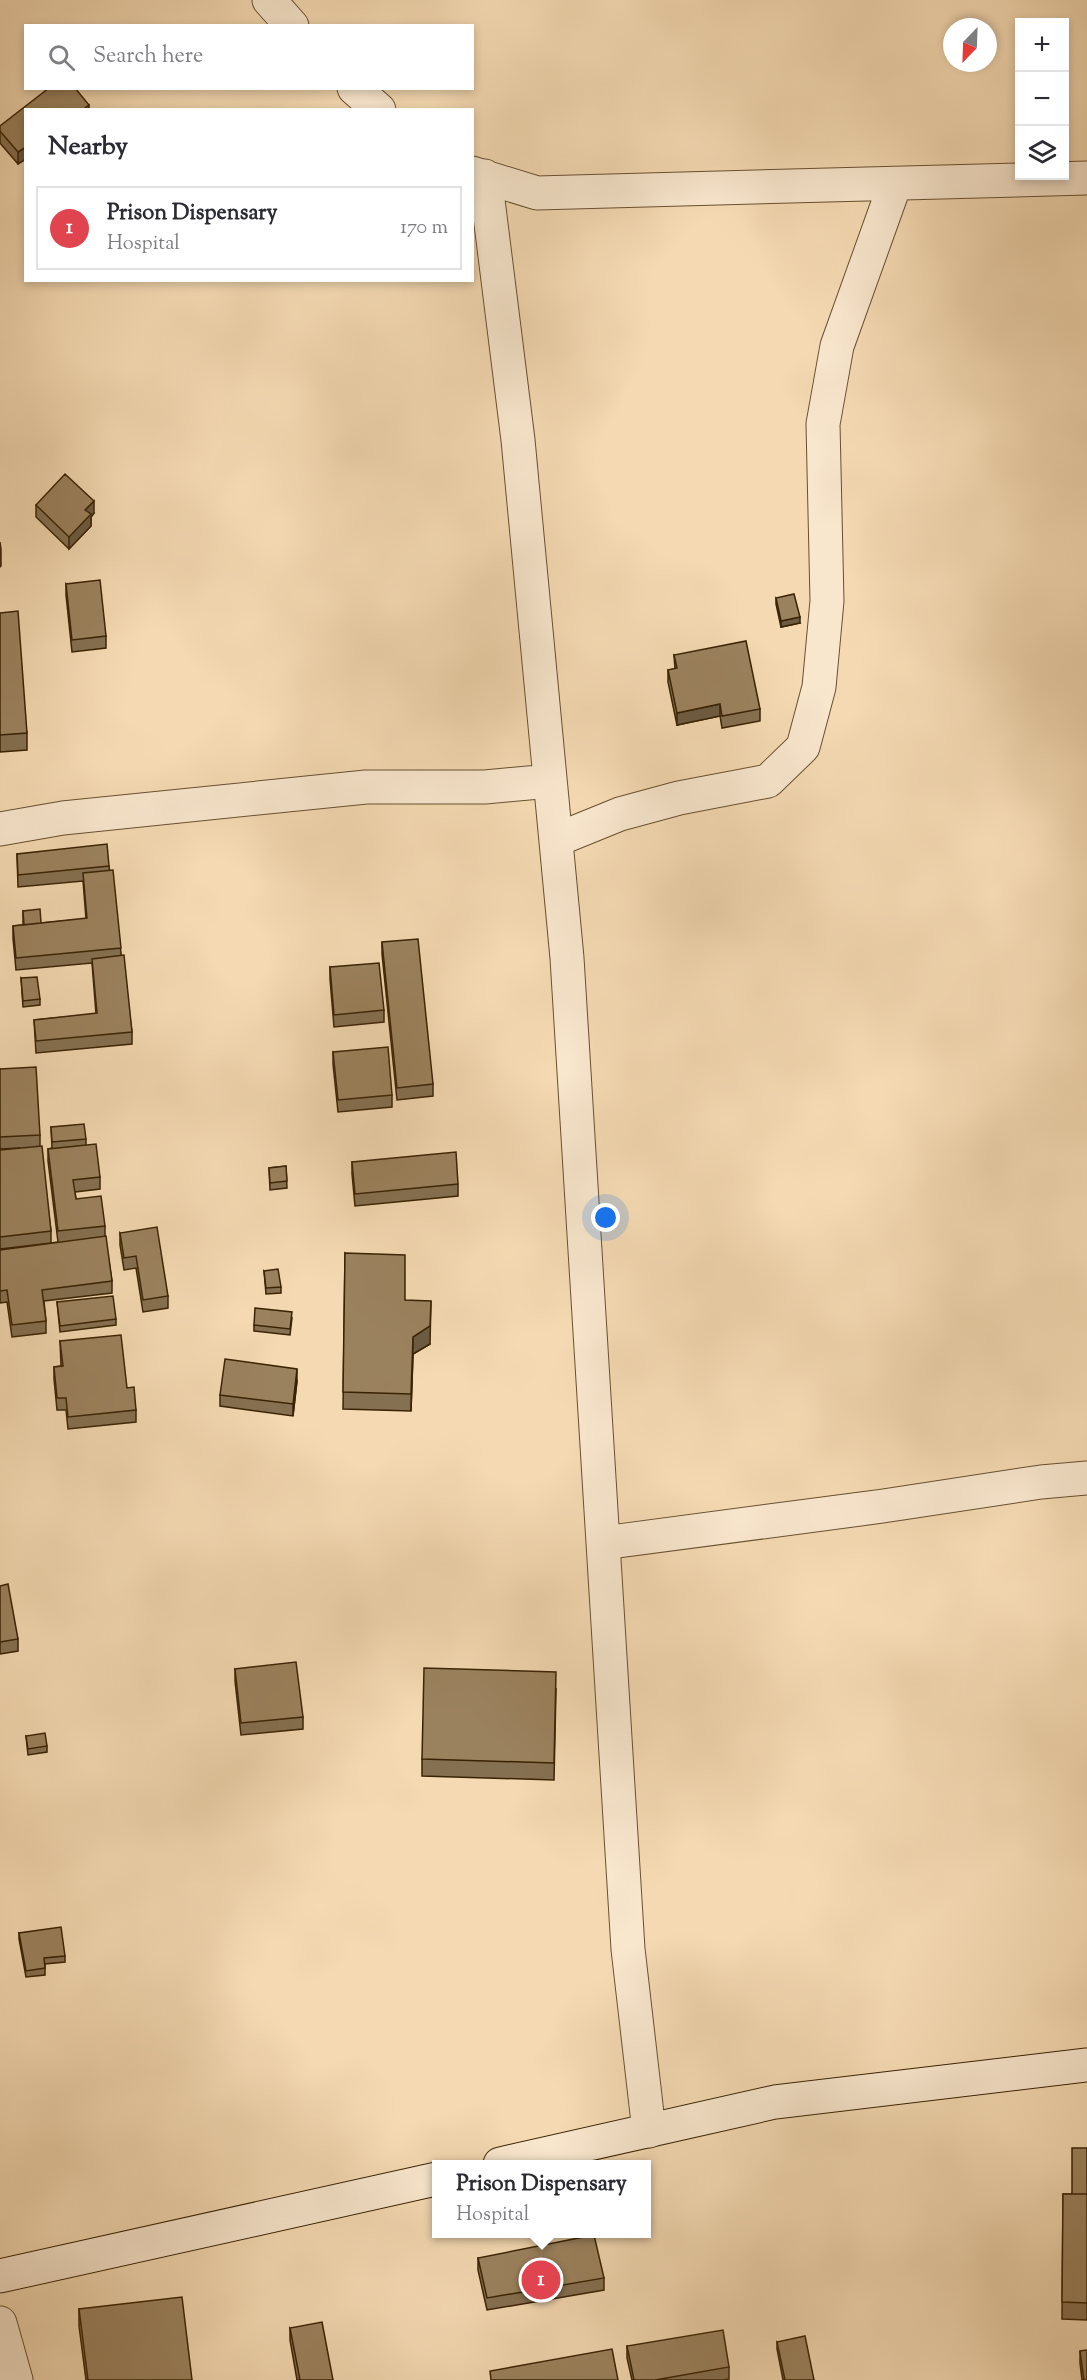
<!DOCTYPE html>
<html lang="en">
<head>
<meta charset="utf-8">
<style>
	:root { --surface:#fff; --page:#f7f7f7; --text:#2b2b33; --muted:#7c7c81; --line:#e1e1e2; --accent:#0f766e }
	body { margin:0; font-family:"Sorts Mill Goudy",serif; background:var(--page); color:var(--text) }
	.controls { position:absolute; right:18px; top:18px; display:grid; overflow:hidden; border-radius:0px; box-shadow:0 3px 9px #0003 }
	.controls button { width:54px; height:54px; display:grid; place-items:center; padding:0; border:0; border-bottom:2px solid var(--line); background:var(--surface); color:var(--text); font:30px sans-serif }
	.compass { position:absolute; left:943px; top:18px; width:54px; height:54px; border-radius:50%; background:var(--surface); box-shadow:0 3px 9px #0003; rotate:203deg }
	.you { position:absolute; left:606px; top:1218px; width:21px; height:21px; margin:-15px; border:4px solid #fff; border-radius:50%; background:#1a73e8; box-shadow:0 0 0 9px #1a73e833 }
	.badge { display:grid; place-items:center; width:39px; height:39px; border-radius:50%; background:var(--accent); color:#fff; font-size:20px; font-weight:700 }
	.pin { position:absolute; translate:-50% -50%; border:3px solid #fff; box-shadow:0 2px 6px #0006 }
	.popup { position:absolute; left:432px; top:2160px; width:219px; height:78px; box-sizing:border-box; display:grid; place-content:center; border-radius:0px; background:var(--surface); filter:drop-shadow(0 2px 4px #0005); font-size:20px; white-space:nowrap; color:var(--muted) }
	.popup b { font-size:22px; color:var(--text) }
	.popup::after { content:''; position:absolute; left:50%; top:100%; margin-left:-12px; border:12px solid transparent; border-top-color:var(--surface) }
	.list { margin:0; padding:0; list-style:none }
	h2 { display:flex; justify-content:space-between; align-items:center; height:78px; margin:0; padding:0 24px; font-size:26px }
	h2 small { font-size:20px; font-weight:400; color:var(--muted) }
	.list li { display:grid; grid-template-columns:39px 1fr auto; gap:18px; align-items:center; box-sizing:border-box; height:84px; margin:0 12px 12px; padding:0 12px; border:2px solid var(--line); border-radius:0px }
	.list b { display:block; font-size:22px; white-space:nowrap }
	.list p { margin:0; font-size:20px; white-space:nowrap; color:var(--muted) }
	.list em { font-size:20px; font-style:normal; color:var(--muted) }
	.icon { flex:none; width:33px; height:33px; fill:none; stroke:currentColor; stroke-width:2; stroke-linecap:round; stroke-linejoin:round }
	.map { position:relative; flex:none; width:1087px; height:2380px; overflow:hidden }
	.search { position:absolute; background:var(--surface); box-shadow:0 3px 9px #0003; left:24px; top:24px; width:450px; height:66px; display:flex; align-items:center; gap:15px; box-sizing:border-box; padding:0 21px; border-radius:0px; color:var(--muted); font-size:22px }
	.panel { position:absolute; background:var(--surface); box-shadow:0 3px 9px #0003; left:24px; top:108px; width:450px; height:174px; border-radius:0px }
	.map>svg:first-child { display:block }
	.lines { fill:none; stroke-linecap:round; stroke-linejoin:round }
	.street-casing { stroke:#685030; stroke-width:35 }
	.secondary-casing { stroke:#3a2304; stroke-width:35 }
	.street { stroke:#f8e6cd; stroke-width:33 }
	.secondary { stroke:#f8e6cd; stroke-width:33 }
	.wall { fill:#857051; stroke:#3a2304; stroke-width:1.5 }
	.shaded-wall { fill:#6c5b42; stroke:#3a2304; stroke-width:1.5 }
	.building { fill:#9b825e; stroke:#3a2304; stroke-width:1.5 }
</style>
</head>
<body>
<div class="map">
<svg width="1087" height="2380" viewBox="0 0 1087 2380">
	<rect width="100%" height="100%" fill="#f4d9b2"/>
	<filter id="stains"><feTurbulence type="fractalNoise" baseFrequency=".00333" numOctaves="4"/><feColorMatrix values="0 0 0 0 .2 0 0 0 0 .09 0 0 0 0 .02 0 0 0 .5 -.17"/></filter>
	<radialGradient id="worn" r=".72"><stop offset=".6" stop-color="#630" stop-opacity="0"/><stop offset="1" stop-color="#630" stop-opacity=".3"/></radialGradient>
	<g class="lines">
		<defs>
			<path id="street" d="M269 0 292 26
				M354 88 379 110
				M472 173 537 193 1087 178
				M485 176 518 440 567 958 628 1949 649 2131
				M0 829 63 818 366 787H485L550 781
				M556 840 620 814 679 798 768 781 803 747 819 687 827 601 823 424 837 346 895 184
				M603 1543 883 1506 1041 1482 1087 1478
				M0 2323 16 2380"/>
			<path id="secondary" d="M500 2164 775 2102 1087 2065
				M0 2276 436 2179"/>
		</defs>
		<use href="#street" class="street-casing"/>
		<use href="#secondary" class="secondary-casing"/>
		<use href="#street" class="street"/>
		<use href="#secondary" class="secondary"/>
	</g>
	<path class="wall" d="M89 110 18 164 0 143V126Z
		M36 505 94 513 91 517V526L69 549 36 517Z
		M0 542 1 549V566L0 567Z
		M66 584 106 636V648L72 652 66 595Z
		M776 598 800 623 781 627 776 604Z
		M0 613 27 733V750L0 752Z
		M674 655 760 709V721L722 728 720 716 677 725 668 682V670L675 669Z
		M17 854 109 866 132 1032V1044L36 1053 34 1020 96 1014 92 963 16 970 13 938V926L23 925V911L41 923 86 919 83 881 18 887Z
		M382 942 433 1084V1096L397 1100 382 954Z
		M330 967 384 1010V1022L334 1027 330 979Z
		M21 978 40 999V1005L23 1007Z
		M333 1052 392 1095V1107L338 1112 333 1064Z
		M0 1069 40 1135V1146L51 1231V1243L0 1249V1150L20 1148 0 1149Z
		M51 1127 86 1139V1145L100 1177V1189L75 1192 76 1199 105 1226V1236L112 1281V1293L44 1301 46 1321V1333L12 1337 7 1302 0 1303V1250L58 1242 48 1161V1149L52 1148Z
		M352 1162 458 1184V1196L355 1206 352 1174Z
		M286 1166 287 1188 270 1190 269 1168Z
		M120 1233 168 1296V1308L143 1312 136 1268 124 1270 120 1245Z
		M345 1253 405 1300 430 1344 413 1354 411 1411 343 1409Z
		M264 1271 281 1287V1293L266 1294Z
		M57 1302 116 1319V1325L60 1332Z
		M292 1318 290 1335 254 1331V1325Z
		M60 1341 127 1388 136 1410V1422L68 1429 66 1410H57L54 1379V1367L61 1366Z
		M297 1381 293 1416 220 1406V1395Z
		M0 1586 18 1639V1651L0 1654Z
		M235 1669 303 1717V1729L241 1735 235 1681Z
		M556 1689 554 1780 422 1776V1759Z
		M26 1736 47 1746V1752L28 1755Z
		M19 1933 65 1956V1962L45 1964V1975L26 1977 19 1939Z
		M1087 2148V2320L1062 2319 1063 2194H1072Z
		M478 2258 604 2278V2290L487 2310 478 2270Z
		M79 2309 192 2380H86L79 2326Z
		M290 2328 333 2380H297L290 2340Z
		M777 2342 814 2380H783L777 2349Z
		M627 2346 729 2367V2379L723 2380H632L627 2358Z
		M1080 2351 1087 2380H1082L1080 2363Z"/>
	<path class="shaded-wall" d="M89 105V110H82Z
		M26 147V159L18 164V152Z
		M94 501V513L91 517V526L69 549V537L85 510Z
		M800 617V623L781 627V621Z
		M720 704V716L677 725V713Z
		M431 1301 430 1344 413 1354 411 1411 413 1337Z
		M297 1369V1381L293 1416V1404Z"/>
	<path class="building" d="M49 88H75L89 105 82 110H26V147L18 152 0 131V126Z
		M65 474 94 501 85 510 91 514 69 537 36 505Z
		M100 580 106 636 72 640 66 584Z
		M794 594 800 617 781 621 776 598Z
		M18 611 27 733 0 735V613Z
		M746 641 760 709 722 716 720 704 677 713 668 670 677 668 674 655Z
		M107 844 109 866 18 875 17 854Z
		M113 870 121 948 16 958 13 926 87 918 83 873Z
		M40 909 41 923 24 925 23 911Z
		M418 939 433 1084 397 1088 382 942Z
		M124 955 132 1032 36 1041 34 1020 97 1013 92 959Z
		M379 963 384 1010 334 1015 330 967Z
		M37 977 40 999 23 1001 21 978Z
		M388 1047 392 1095 338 1100 333 1052Z
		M36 1067 40 1135 0 1137V1069Z
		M84 1124 86 1139 52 1142 51 1127Z
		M96 1144 100 1177 73 1180 76 1199 101 1196 105 1226 58 1231 48 1149Z
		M42 1146 51 1231 0 1237V1150Z
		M456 1152 458 1184 355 1194 352 1162Z
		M286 1166 287 1181 270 1183 269 1168Z
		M157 1227 168 1296 143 1300 136 1256 124 1258 120 1233Z
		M106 1236 112 1281 42 1290 46 1321 12 1325 7 1290 0 1291V1250Z
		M345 1253 405 1255V1300L431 1301 430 1326 413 1337 411 1394 343 1392Z
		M278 1269 281 1287 266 1288 264 1271Z
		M113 1296 116 1319 60 1326 57 1302Z
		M255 1308 292 1312 290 1329 254 1325Z
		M121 1335 127 1388 134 1387 136 1410 68 1417 66 1398H57L54 1367 63 1366 60 1341Z
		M225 1359 297 1369 293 1404 220 1395Z
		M8 1584 18 1639 0 1642V1586Z
		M296 1662 303 1717 241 1723 235 1669Z
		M424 1668 556 1672 554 1763 422 1759Z
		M45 1733 47 1746 28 1749 26 1736Z
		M61 1927 65 1956 44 1958 45 1968 26 1971 19 1933Z
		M1072 2148H1087V2194H1072Z
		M1063 2194H1087V2303L1062 2302Z
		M594 2235 604 2278 487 2298 478 2258Z
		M182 2297 192 2380H88L79 2309Z
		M322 2322 333 2380H300L290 2328Z
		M723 2330 729 2367 655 2380H634L627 2346Z
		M805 2336 814 2380H785L777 2342Z
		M612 2349 618 2380H491L490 2371Z
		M1087 2350V2380H1084L1080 2351Z"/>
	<rect width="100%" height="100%" filter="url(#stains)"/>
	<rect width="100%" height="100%" fill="url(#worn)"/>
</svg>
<div class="controls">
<button>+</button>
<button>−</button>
<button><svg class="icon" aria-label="layers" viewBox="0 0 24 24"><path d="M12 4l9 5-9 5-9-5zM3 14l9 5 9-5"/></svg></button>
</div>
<svg class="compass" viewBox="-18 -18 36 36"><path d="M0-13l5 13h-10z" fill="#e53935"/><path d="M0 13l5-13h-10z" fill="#7c7c81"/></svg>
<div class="you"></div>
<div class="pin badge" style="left:541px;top:2280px;background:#e0444e">1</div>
<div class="popup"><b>Prison Dispensary</b>Hospital</div>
<div class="search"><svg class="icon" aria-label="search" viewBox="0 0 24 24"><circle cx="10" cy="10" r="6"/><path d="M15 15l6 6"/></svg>Search here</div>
<section class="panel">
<h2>Nearby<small></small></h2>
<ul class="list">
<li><span class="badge" style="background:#e0444e">1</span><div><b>Prison Dispensary</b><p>Hospital</p></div><em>170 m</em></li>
</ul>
</section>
</div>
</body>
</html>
